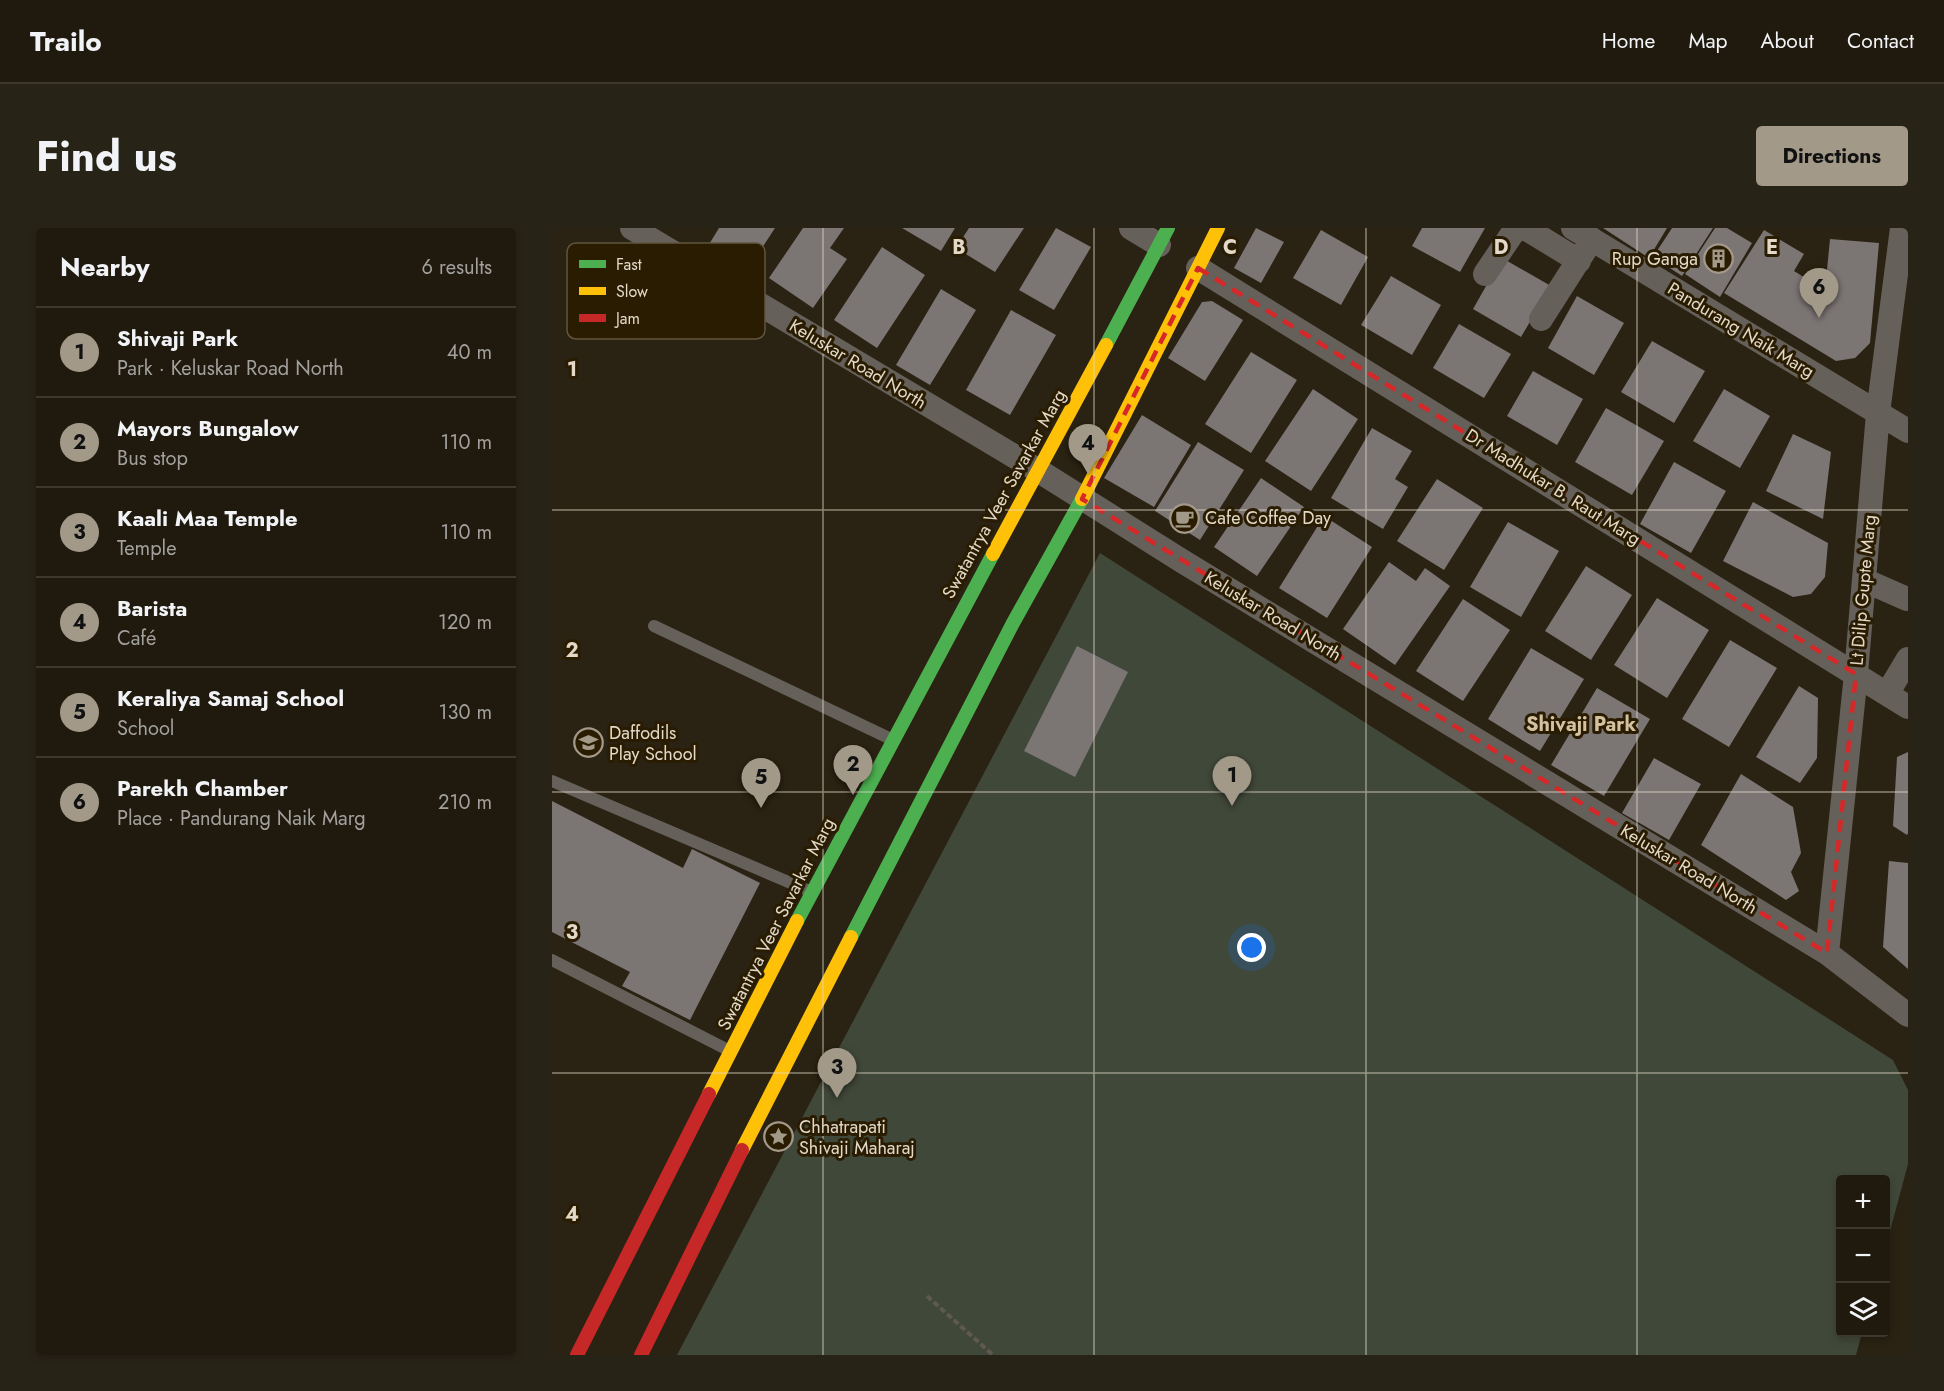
<!DOCTYPE html>
<html lang="en">
<head>
<meta charset="utf-8">
<style>
	:root { --surface:#201a0e; --page:#282317; --text:#f1f3f6; --muted:#a2a19e; --line:#3d382e; --accent:#a29989 }
	body { margin:0; font-family:Jost,sans-serif; background:var(--page); color:var(--text) }
	.controls { position:absolute; right:18px; bottom:18px; display:grid; overflow:hidden; border-radius:6px; box-shadow:0 3px 9px #0003 }
	.controls button { width:54px; height:54px; display:grid; place-items:center; padding:0; border:0; border-bottom:2px solid var(--line); background:var(--surface); color:var(--text); font:30px sans-serif }
	.you { position:absolute; left:700px; top:720px; width:21px; height:21px; margin:-15px; border:4px solid #fff; border-radius:50%; background:#1a73e8; box-shadow:0 0 0 9px #1a73e833 }
	.badge { display:grid; place-items:center; width:39px; height:39px; border-radius:50%; background:var(--accent); color:#111; font-size:20px; font-weight:700 }
	.pin { position:absolute; translate:-50% -50px; filter:drop-shadow(0 2px 3px #0008) }
	.pin::after { content:''; position:absolute; top:32px; width:21px; height:18px; background:inherit; clip-path:polygon(0 0,100% 0,50% 100%) }
	.list { margin:0; padding:0; list-style:none }
	h2 { display:flex; justify-content:space-between; align-items:center; height:78px; margin:0; padding:0 24px; font-size:26px }
	h2 small { font-size:20px; font-weight:400; color:var(--muted) }
	.list li { display:grid; grid-template-columns:39px 1fr auto; gap:18px; align-items:center; box-sizing:border-box; height:90px; padding:0 24px; border-top:2px solid var(--line) }
	.list b { display:block; font-size:22px; white-space:nowrap }
	.list p { margin:0; font-size:20px; white-space:nowrap; color:var(--muted) }
	.list em { font-size:20px; font-style:normal; color:var(--muted) }
	.icon { flex:none; width:33px; height:33px; fill:none; stroke:currentColor; stroke-width:2; stroke-linecap:round; stroke-linejoin:round }
	.map { position:relative; flex:none; width:1356px; height:1127px; overflow:hidden; border-radius:6px }
	header { display:flex; align-items:center; gap:36px; box-sizing:border-box; height:84px; padding:0 30px; background:var(--surface); border-bottom:2px solid var(--line) }
	header strong { font-size:28px }
	nav { display:flex; gap:33px; margin-inline-start:auto; font-size:21px }
	.intro { display:flex; align-items:center; justify-content:space-between; box-sizing:border-box; height:144px; padding:0 36px }
	h1 { margin:0; font-size:42px }
	.button { padding:15px 27px; border-radius:6px; background:var(--accent); color:#111; font-size:21px; font-weight:700 }
	main { display:flex; gap:36px; padding:0 36px }
	aside { flex:1; background:var(--surface); border-radius:6px; box-shadow:0 3px 9px #0003 }
	.map>svg:first-child { display:block }
	.green { fill:#404839 }
	.building { fill:#7b7574 }
	.lines { fill:none; stroke-linecap:round; stroke-linejoin:round }
	.path { stroke:#5f5951; stroke-width:4; stroke-dasharray:6 3; stroke-linecap:butt }
	.lane { stroke:#65605a; stroke-width:12 }
	.street { stroke:#65605a; stroke-width:24 }
	.fast { stroke:#4caf50; stroke-width:14 }
	.slow { stroke:#ffc107; stroke-width:14 }
	.jam { stroke:#c62828; stroke-width:14 }
	.marked { fill:none; stroke:#d62828; stroke-width:4.5; stroke-dasharray:12 8; stroke-linejoin:round }
	.grid { fill:none; stroke:#e2d9c9; stroke-width:1.5; stroke-opacity:0.55 }
	.labels { text-anchor:middle; dominant-baseline:central; stroke-width:6; stroke-linejoin:round; paint-order:stroke }
	.poi-label { font-size:18px; fill:#e2d9c9; stroke:#2a1c00; text-anchor:start }
	.street-label { font-size:18px; fill:#e2d9c9; stroke:#2a1c00 }
	.neighbourhood-label { font-size:20px; font-weight:bold; fill:#d3c1a0; stroke:#2a1c00 }
	.key { fill:#2a1c00; stroke:#61553c; stroke-width:1.5 }
	.key-label { font-size:16px; fill:#e2d9c9 }
	.grid-label { font-size:20px; text-anchor:middle; font-weight:bold; fill:#e2d9c9; stroke:#2a1c00; stroke-width:6; stroke-linejoin:round; paint-order:stroke }
</style>
</head>
<body>
<header>
<strong>Trailo</strong>
<nav><a>Home</a><a>Map</a><a>About</a><a>Contact</a></nav>
</header>
<div class="intro"><h1>Find us</h1><a class="button">Directions</a></div>
<main>
<aside>
<h2>Nearby<small>6 results</small></h2>
<ul class="list">
<li><span class="badge">1</span><div><b>Shivaji Park</b><p>Park · Keluskar Road North</p></div><em>40 m</em></li>
<li><span class="badge">2</span><div><b>Mayors Bungalow</b><p>Bus stop</p></div><em>110 m</em></li>
<li><span class="badge">3</span><div><b>Kaali Maa Temple</b><p>Temple</p></div><em>110 m</em></li>
<li><span class="badge">4</span><div><b>Barista</b><p>Café</p></div><em>120 m</em></li>
<li><span class="badge">5</span><div><b>Keraliya Samaj School</b><p>School</p></div><em>130 m</em></li>
<li><span class="badge">6</span><div><b>Parekh Chamber</b><p>Place · Pandurang Naik Marg</p></div><em>210 m</em></li>
</ul>
</aside>
<div class="map">
<svg width="1356" height="1127" viewBox="0 0 1356 1127">
	<rect width="100%" height="100%" fill="#2a2212"/>
	<path class="green" d="M548 325 1341 832 1356 862V936L1334 1018V952H1288V1104L1310 1105 1304 1127H125Z"/>
	<path class="building" d="M167 0H223L195 43 156 18Z
		M251 0H292L278 20 295 31 261 80 217 50Z
		M350 0H403L389 23Z
		M417 0H472L443 44 404 20Z
		M504 0 539 19 502 82 467 62Z
		M704 0 732 14 709 55 682 40Z
		M870 0H933L908 44 860 18Z
		M1051 0H1115L1097 30Z
		M1120 0H1161L1130 48 1101 29Z
		M1163 0H1175L1200 15 1168 69 1133 46Z
		M769 2 816 29 789 77 741 50Z
		M1212 2 1252 26 1242 43 1273 62 1278 11 1327 15 1318 115 1303 130 1284 133 1172 65Z
		M330 19 373 47 325 120 282 92Z
		M950 30 999 58 969 109 921 81Z
		M839 48 889 77 860 127 809 97Z
		M389 61 424 82 378 157 344 137Z
		M1025 68 1072 95 1042 147 996 120Z
		M660 73 691 92 653 153 616 130 650 74Z
		M459 82 504 107 458 187 414 162Z
		M907 96 959 126 932 170 881 140Z
		M1100 113 1153 143 1122 195 1069 164Z
		M699 124 745 152 699 225 653 196Z
		M981 143 1031 171 1005 217 955 188Z
		M761 161 806 191 759 263 713 233Z
		M1172 161 1218 188 1188 240 1141 213Z
		M1054 180 1112 213 1080 267 1023 234Z
		M590 187 639 217 602 279 552 250Z
		M820 200 860 223 843 251 856 259 831 301 779 270Z
		M1241 206 1279 224 1271 291 1214 263Z
		M646 214 692 242 648 312 603 283Z
		M1122 234 1174 263 1139 325 1088 296Z
		M709 250 752 279 705 348 662 319Z
		M885 251 931 280 892 342 845 313Z
		M1201 274 1276 315 1273 349 1259 366 1241 369 1171 333Z
		M772 288 820 319 775 390 727 360Z
		M956 294 1007 323 969 389 918 359Z
		M837 334 864 353 873 340 898 358 843 437 791 401Z
		M1034 338 1080 367 1039 432 993 403Z
		M1105 370 1157 402 1115 470 1062 437Z
		M911 371 958 402 911 473 864 443Z
		M1178 412 1225 440 1177 519 1130 491Z
		M525 418 576 444 523 549 472 523Z
		M979 420 1032 451 988 523 936 491Z
		M1247 458 1266 470 1265 530 1248 555 1204 529Z
		M1045 460 1098 491 1052 568 999 537Z
		M1356 524V605L1355 607 1341 598 1345 529Z
		M1102 530 1149 556 1117 612 1070 585Z
		M1189 546 1241 579 1249 625 1239 644 1247 663 1234 672 1149 617Z
		M0 573 131 640 140 621 208 655 138 792 70 758 78 744 0 704Z
		M1337 633 1356 635V741L1331 719Z"/>
	<g class="lines">
		<path class="path" d="M375 1068 441 1127"/>
		<path class="lane" d="M102 398 339 511
			M0 553 260 664
			M0 732 178 823"/>
		<path class="street" d="M80 0 487 243 630 333 1275 725 1356 787
			M579 0 607 17
			M973 0 1027 33
			M1021 0 1356 203
			M646 40 1356 479
			M933 46 964 0
			M989 91 1040 11
			M1312 352 1355 371
			M1335 466 1356 431
			M1275 725 1304 446 1326 185 1350 0"/>
		<path class="fast" d="M554 117 616 0
			M245 693 441 326
			M299 709 461 395 530 271"/>
		<path class="slow" d="M530 271 666 0
			M441 326 554 117
			M157 866 245 693
			M190 922 299 709"/>
		<path class="jam" d="M25 1127 157 866
			M89 1127 190 922"/>
	</g>
	<path class="marked" d="M646 40 1304 446 1275 725 530 271Z"/>
	<path class="grid" d="M271 0V1127M542 0V1127M814 0V1127M1085 0V1127M0 282H1356M0 564H1356M0 845H1356"/>
	<defs>
		<symbol id="building-ring" viewBox="-11 -11 22 22"><circle r="9.5" fill="#2a1c00" stroke="#a29989" stroke-width="1.5"/><path d="M-4-6H4V6H1V3H-1V6H-4ZM-2.5-4.3h1.7v1.8h-1.7ZM.8-4.3h1.7v1.8H.8ZM-2.5-1h1.7V.8h-1.7ZM.8-1h1.7V.8H.8Z" fill="#a29989"/></symbol>
		<symbol id="cafe-ring" viewBox="-11 -11 22 22"><circle r="9.5" fill="#2a1c00" stroke="#a29989" stroke-width="1.5"/><path d="M-5.5-4.5H6V0H3Q3 3.5 0 3.5H-2.5Q-5.5 3.5-5.5 0ZM3-3.2v2h1.7v-2ZM-6 4.5H4V6H-6Z" fill="#a29989"/></symbol>
		<symbol id="school-ring" viewBox="-11 -11 22 22"><circle r="9.5" fill="#2a1c00" stroke="#a29989" stroke-width="1.5"/><path d="M0-5L7-2L0 1L-7-2ZM-4 1L0 2.5L4 1V4Q0 6-4 4Z" fill="#a29989"/></symbol>
		<symbol id="sight-ring" viewBox="-11 -11 22 22"><circle r="9.5" fill="#2a1c00" stroke="#a29989" stroke-width="1.5"/><path d="M0-6L1.8-2.2L6-1.7L2.9 1.2L3.7 5.4L0 3.3L-3.7 5.4L-2.9 1.2L-6-1.7L-1.8-2.2Z" fill="#a29989"/></symbol>
	</defs>
	<g fill-rule="evenodd">
		<use href="#building-ring" x="1150" y="14" width="33" height="33"/>
		<use href="#cafe-ring" x="616" y="274" width="33" height="33"/>
		<use href="#school-ring" x="20" y="498" width="33" height="33"/>
		<use href="#sight-ring" x="210" y="892" width="33" height="33"/>
	</g>
	<g class="labels">
		<g class="poi-label">
			<text x="1146" y="31" text-anchor="end">Rup Ganga</text>
			<text x="653" y="290">Cafe Coffee Day</text>
			<text x="57" y="505">Daffodils<tspan x="57" dy="21">Play School</tspan></text>
			<text x="247" y="899">Chhatrapati<tspan x="247" dy="21">Shivaji Maharaj</tspan></text>
		</g>
		<g class="street-label">
			<text transform="translate(1189 102) rotate(31)">Pandurang Naik Marg</text>
			<text transform="translate(306 136) rotate(31)">Keluskar Road North</text>
			<text transform="translate(1001 259) rotate(32)">Dr Madhukar B. Raut Marg</text>
			<text transform="translate(452 266) rotate(-61)">Swatantrya Veer Savarkar Marg</text>
			<text transform="translate(1311 362) rotate(-85)">Lt Dilip Gupte Marg</text>
			<text transform="translate(721 388) rotate(31)">Keluskar Road North</text>
			<text transform="translate(1137 641) rotate(31)">Keluskar Road North</text>
			<text transform="translate(224 696) rotate(-63)">Swatantrya Veer Savarkar Marg</text>
		</g>
		<g class="neighbourhood-label">
			<text x="1029" y="496">Shivaji Park</text>
		</g>
	</g>
	<rect x="15" y="15" width="198" height="96" rx="9" class="key"/>
	<rect x="27" y="32" width="27" height="8" fill="#4caf50"/>
	<rect x="27" y="59" width="27" height="8" fill="#ffc107"/>
	<rect x="27" y="86" width="27" height="8" fill="#c62828"/>
	<g class="key-label">
		<text x="64" y="42">Fast</text>
		<text x="64" y="69">Slow</text>
		<text x="64" y="96">Jam</text>
	</g>
	<g class="grid-label">
		<text x="407" y="26">B</text>
		<text x="678" y="26">C</text>
		<text x="949" y="26">D</text>
		<text x="1220" y="26">E</text>
		<text x="20" y="148">1</text>
		<text x="20" y="429">2</text>
		<text x="20" y="711">3</text>
		<text x="20" y="993">4</text>
	</g>
</svg>
<div class="controls">
<button>+</button>
<button>−</button>
<button><svg class="icon" aria-label="layers" viewBox="0 0 24 24"><path d="M12 4l9 5-9 5-9-5zM3 14l9 5 9-5"/></svg></button>
</div>
<div class="you"></div>
<div class="pin badge" style="left:680px;top:578px">1</div>
<div class="pin badge" style="left:301px;top:567px">2</div>
<div class="pin badge" style="left:285px;top:870px">3</div>
<div class="pin badge" style="left:536px;top:246px">4</div>
<div class="pin badge" style="left:209px;top:580px">5</div>
<div class="pin badge" style="left:1267px;top:90px">6</div>
</div>
</main>
</body>
</html>
